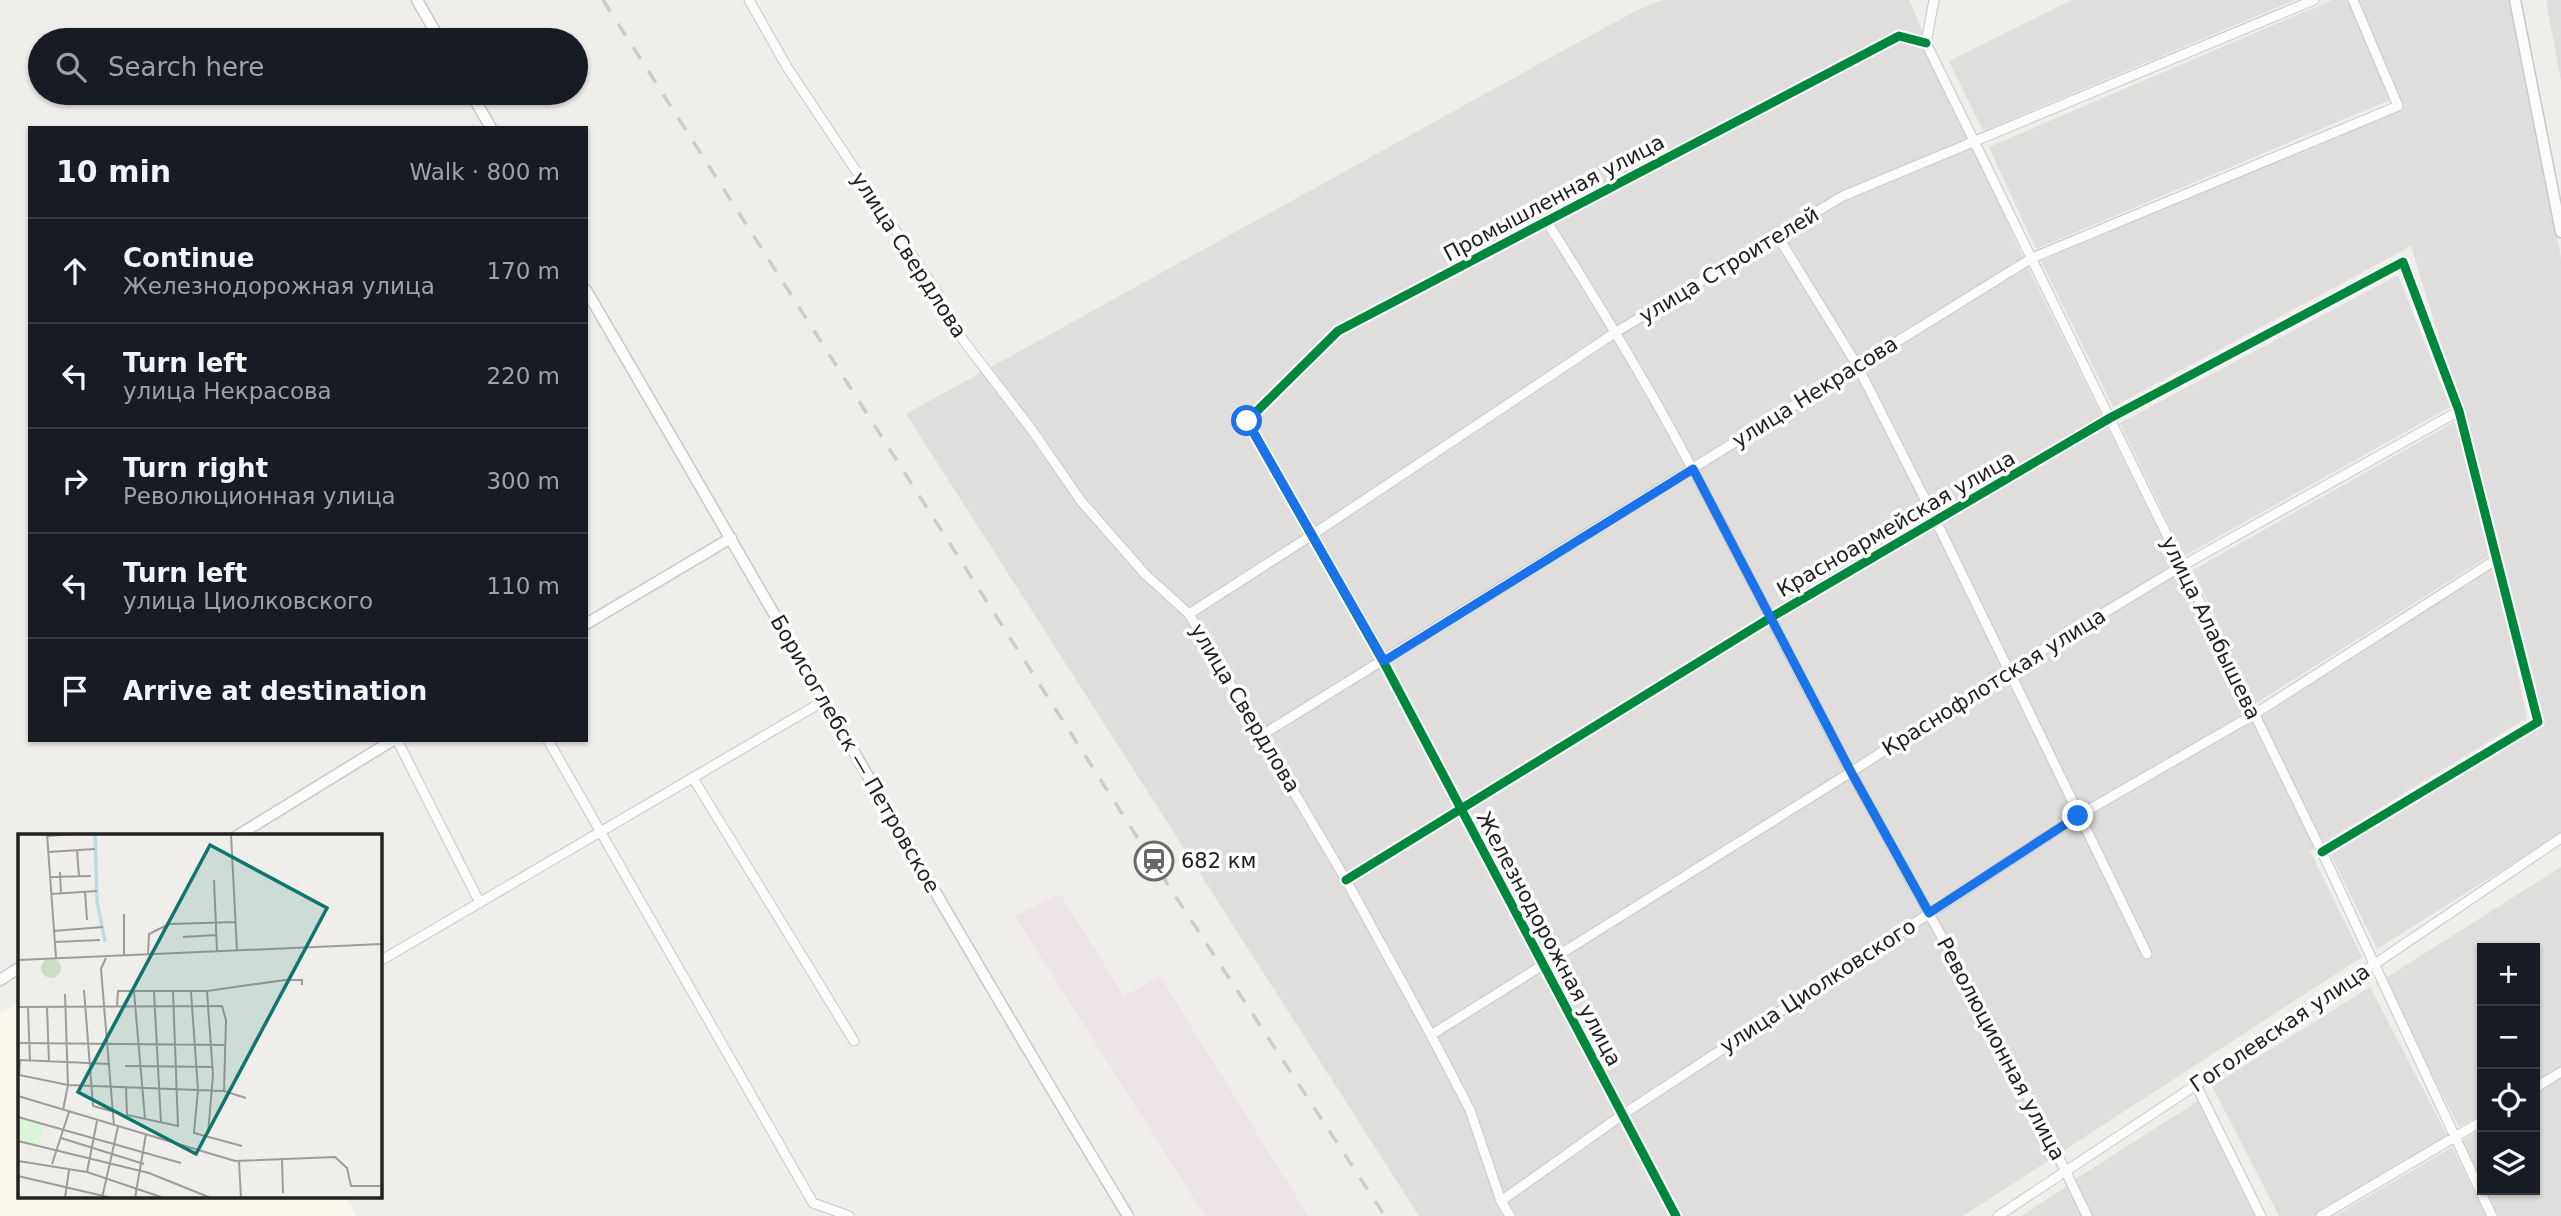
<!DOCTYPE html>
<html lang="en">
<head>
<meta charset="utf-8">
<style>
	:root { --surface:#171b24; --page:#20242c; --text:#f1f3f6; --muted:#9ea1a6; --line:#363941 }
	body { margin:0; font-family:"DejaVu Sans",sans-serif; background:var(--page); color:var(--text) }
	.controls { position:absolute; right:21px; bottom:21px; display:grid; overflow:hidden; border-radius:0px; box-shadow:0 2px 5px #0004 }
	.controls button { width:63px; height:63px; display:grid; place-items:center; padding:0; border:0; border-bottom:2px solid var(--line); background:var(--surface); color:var(--text); font:35px sans-serif }
	.stop { position:absolute; width:21px; height:21px; margin:-16px; border:5px solid #1a73e8; border-radius:50%; background:#fff }
	.stop.end { background:#1a73e8; border-color:#fff; box-shadow:0 2px 7px #0008 }
	.list { margin:0; padding:0; list-style:none }
	h2 { display:flex; justify-content:space-between; align-items:center; height:91px; margin:0; padding:0 28px; font-size:30px }
	h2 small { font-size:23px; font-weight:400; color:var(--muted) }
	.list li { display:grid; grid-template-columns:46px 1fr auto; gap:21px; align-items:center; box-sizing:border-box; height:105px; padding:0 28px; border-top:2px solid var(--line) }
	.list b { display:block; font-size:26px; white-space:nowrap }
	.list p { margin:0; font-size:23px; white-space:nowrap; color:var(--muted) }
	.list em { font-size:23px; font-style:normal; color:var(--muted) }
	.icon { flex:none; width:38px; height:38px; fill:none; stroke:currentColor; stroke-width:2; stroke-linecap:round; stroke-linejoin:round }
	.map { position:relative; flex:none; width:2561px; height:1216px; overflow:hidden }
	.search { position:absolute; background:var(--surface); box-shadow:0 2px 5px #0004; left:28px; top:28px; width:560px; height:77px; display:flex; align-items:center; gap:18px; box-sizing:border-box; padding:0 24px; border-radius:38px; color:var(--muted); font-size:26px }
	.panel { position:absolute; background:var(--surface); box-shadow:0 2px 5px #0004; left:28px; top:126px; width:560px; height:616px; border-radius:0px }
	.map>svg:first-child { display:block }
	.residential { fill:#dfdedc }
	.industrial { fill:#ede4e9 }
	.education { fill:#f8f7e8 }
	.lines { fill:none; stroke-linecap:round; stroke-linejoin:round }
	.minor-casing { stroke:#c9c8c7; stroke-width:11 }
	.tertiary-casing { stroke:#c9c8c7; stroke-width:13 }
	.minor { stroke:#fdfcfc; stroke-width:9 }
	.tertiary { stroke:#fdfcfc; stroke-width:10 }
	.rail { stroke:#ccc; stroke-width:3.5; stroke-dasharray:14 14; stroke-linecap:butt }
	.cycleway-casing { stroke:#fff; stroke-width:13 }
	.cycleway { stroke:#00873e; stroke-width:9 }
	.route { stroke:#1a73e8; stroke-width:9 }
	.labels { text-anchor:middle; dominant-baseline:central; stroke-width:7; stroke-linejoin:round; paint-order:stroke }
	.street-label { font-size:21px; fill:#222; stroke:#fff }
	.poi-label { font-size:21px; fill:#222; stroke:#fff; text-anchor:start }
	.inset-river { fill:none; stroke:#bfdbe3; stroke-width:3.5 }
	.inset-road { fill:none; stroke:#9e9c9b; stroke-width:2 }
	.view { fill:#0f766e; fill-opacity:0.15; stroke:#0f766e; stroke-width:3.5 }
	.inset-edge { fill:none; stroke:#222; stroke-width:3.5 }
</style>
</head>
<body>
<div class="map">
<svg width="2561" height="1216" viewBox="0 0 2561 1216">
	<rect width="100%" height="100%" fill="#f0eeeb"/>
	<path class="residential" d="M1663 0H1909L2021 253 2253 722 2495 566 2527 718 2310 851 2362 957 1963 1216H1419L906 414 1635 11Z
		M2072 0H2295L1983 131 1949 61Z
		M2332 0H2349L2390 100 2036 249 1989 147Z
		M2357 0H2509L2561 258V833L2377 949 2329 851 2458 773 2543 726 2464 419 2411 246 2113 407 2041 261 2401 108Z
		M2546 0H2561V81Z
		M2398 275 2450 407 2184 556 2120 423Z
		M2458 420 2492 554 2255 704 2193 570Z
		M2561 867V1067L2535 1082V948H2482V1114L2459 1127 2384 979Z
		M2370 987 2448 1137 2316 1216H2279L2212 1086Z
		M2561 1078V1216H2498L2486 1190H2535V1094Z
		M2198 1101 2257 1216H2091L2074 1180Z
		M2482 1128V1183L2462 1141Z
		M2452 1147 2486 1216H2335Z
		M2069 1185 2083 1216H2021Z"/>
	<path class="industrial" d="M1060 894 1124 996 1160 976 1308 1216H1205L1015 916Z"/>
	<path class="education" d="M19 1002V1197H345L357 1216H0V1013Z"/>
	<g class="lines">
		<defs>
			<path id="minor" d="M749 0 787 67 938 294 953 327 1032 430 1081 501 1145 574 1189 614 1346 880 1431 1035 1470 1110 1501 1201 1510 1216
				M1934 0 1926 43 2322 852 2492 1216
				M1547 222C1599 304 1649 386 1694 472 1748 572 1798 674 1852 774 1932 921 2016 1065 2087 1216
				M1777 235 1857 365 1936 521 2147 954
				M1189 614 1312 535 1616 332 1843 196 2314 0
				M1262 735 2032 258 2398 106 2353 0
				M397 740 480 903
				M548 740 813 1203 849 1216
				M693 778 854 1041
				M1346 880 1770 618 2110 418 2403 262 2459 411 2538 722 2322 852
				M380 961 822 702
				M1431 1035 1851 772 2009 670 2180 567 2459 411
				M2196 1085 2261 1216
				M2535 1088 2561 1072
				M1501 1201 1622 1115 2078 816 2253 715 2497 559
				M1676 1216 1383 661 1247 421 1338 331 1899 36 1926 43
				M1998 1216 2196 1085 2561 838
				M2321 1216 2482 1121"/>
			<path id="tertiary" d="M417 0 440 40
				M2515 0 2561 232
				M471 93 491 128
				M586 290C767 599 942 910 1128 1216
				M586 624 731 538
				M237 836 393 740
				M0 980 19 968"/>
		</defs>
		<use href="#minor" class="minor-casing"/>
		<use href="#tertiary" class="tertiary-casing"/>
		<use href="#minor" class="minor"/>
		<use href="#tertiary" class="tertiary"/>
		<path class="rail" d="M603 0 1153 862 1385 1216"/>
		<defs>
			<path id="cycleway" d="M1346 880 1770 618 2110 418 2403 262 2459 411 2538 722 2322 852
				M1676 1216 1383 661 1247 421 1338 331 1899 36 1926 43"/>
		</defs>
		<use href="#cycleway" class="cycleway-casing"/>
		<use href="#cycleway" class="cycleway"/>
	</g>
	<g class="lines">
		<path class="route" d="M1247 421 1384 661 1693 469 1851 772 1929 913 2078 816"/>
	</g>
	<defs>
		<symbol id="station-ring" viewBox="-11 -11 22 22"><circle r="9.5" fill="#fff" stroke="#6a6968" stroke-width="1.5"/><path d="M-3-6H3Q5-6 5-4V2Q5 4 3 4L4.5 6H3L1.5 4h-3L-3 6H-4.5L-3 4Q-5 4-5 2V-4Q-5-6-3-6ZM-3.5-4v3h7v-3ZM-3.5 1v1.5H-2V1ZM2 1v1.5H3.5V1Z" fill="#6a6968"/></symbol>
	</defs>
	<g fill-rule="evenodd">
		<use href="#station-ring" x="1132" y="839" width="44" height="44"/>
	</g>
	<g class="labels">
		<g class="street-label">
			<text transform="translate(1554 198) rotate(-28)">Промышленная улица</text>
			<text transform="translate(909 255) rotate(57)">улица Свердлова</text>
			<text transform="translate(1729 265) rotate(-31)">улица Строителей</text>
			<text transform="translate(1815 392) rotate(-32)">улица Некрасова</text>
			<text transform="translate(1896 524) rotate(-30)">Красноармейская улица</text>
			<text transform="translate(2211 628) rotate(64)">улица Алабышева</text>
			<text transform="translate(1994 682) rotate(-32)">Краснофлотская улица</text>
			<text transform="translate(1245 708) rotate(59)">улица Свердлова</text>
			<text transform="translate(855 754) rotate(60)">Борисоглебск — Петровское</text>
			<text transform="translate(1549 939) rotate(62)">Железнодорожная улица</text>
			<text transform="translate(1818 986) rotate(-33)">улица Циолковского</text>
			<text transform="translate(2280 1028) rotate(-34)">Гоголевская улица</text>
			<text transform="translate(2001 1049) rotate(62)">Революционная улица</text>
		</g>
		<g class="poi-label">
			<text x="1181" y="861">682 км</text>
		</g>
	</g>
	<g transform="translate(18 834)">
		<rect width="364" height="364" fill="#f0eeeb"/>
		<path d="M23 134a10 10 0 1 1 20 0a10 10 0 1 1-20 0Z" fill="#cbdec1"/>
		<path d="M0 285 26 291 21 311 0 306Z" fill="#daf5da"/>
		<path class="inset-river" d="M77 0 79 67 87 108"/>
		<path class="inset-road" d="M29 0 38 124M213 0 219 117M30 2 55 0M59 16 61 42M30 18 77 15M42 38 43 60M33 43 73 42M196 46 199 117M67 58 69 86M33 60 79 57M106 80V122M35 97 85 93M165 103 198 101M37 108 82 106M130 120 131 100 151 90 218 88M88 124 83 135 96 292M0 126 364 110M66 156 75 272 97 278M116 157 127 285M189 157 195 241 190 300M136 158 143 289M173 158 180 256 176 299 224 312M0 173 204 172 208 186 206 257M99 173 100 157H189L267 146H284V151M10 174 12 227M29 174 31 228M0 209 208 211M2 226 1 241 50 251 206 257 228 264M2 226 92 230M107 232 195 233M108 254 109 281 160 292 155 158M0 262 217 327 317 323 329 334 333 352H364M45 276 50 251 47 160M0 283 163 329M43 304 126 330M0 307 131 339 193 364M264 326 265 359M0 327 69 338 146 364M221 327 223 364M34 330 51 278M69 338 79 287M0 342 94 364M47 364 51 336M84 364 100 293M117 364 128 300"/>
		<path class="view" d="M192 11 309 74 178 320 60 258Z"/>
		<rect width="364" height="364" class="inset-edge"/>
	</g>
</svg>
<div class="controls">
<button>+</button>
<button>−</button>
<button><svg class="icon" aria-label="locate" viewBox="0 0 24 24"><circle cx="12" cy="12" r="6"/><path d="M12 2v4M12 18v4M2 12h4M18 12h4"/></svg></button>
<button><svg class="icon" aria-label="layers" viewBox="0 0 24 24"><path d="M12 4l9 5-9 5-9-5zM3 14l9 5 9-5"/></svg></button>
</div>
<div class="stop" style="left:1247px;top:421px"></div>
<div class="stop end" style="left:2078px;top:816px"></div>
<div class="search"><svg class="icon" aria-label="search" viewBox="0 0 24 24"><circle cx="10" cy="10" r="6"/><path d="M15 15l6 6"/></svg>Search here</div>
<section class="panel">
<h2>10 min<small>Walk · 800 m</small></h2>
<ul class="list">
<li><svg class="icon" aria-label="ahead" viewBox="0 0 24 24"><path d="M12 20V5M6 11l6-6 6 6"/></svg><div><b>Continue</b><p>Железнодорожная улица</p></div><em>170 m</em></li>
<li><svg class="icon" aria-label="left" viewBox="0 0 24 24"><path d="M17 20v-9H6M10 6l-5 5 5 5"/></svg><div><b>Turn left</b><p>улица Некрасова</p></div><em>220 m</em></li>
<li><svg class="icon" aria-label="right" viewBox="0 0 24 24"><path d="M7 20v-9h11M14 6l5 5-5 5"/></svg><div><b>Turn right</b><p>Революционная улица</p></div><em>300 m</em></li>
<li><svg class="icon" aria-label="left" viewBox="0 0 24 24"><path d="M17 20v-9H6M10 6l-5 5 5 5"/></svg><div><b>Turn left</b><p>улица Циолковского</p></div><em>110 m</em></li>
<li><svg class="icon" aria-label="arrive" viewBox="0 0 24 24"><path d="M6 21V4h12l-3 4 3 4H6"/></svg><div><b>Arrive at destination</b></div></li>
</ul>
</section>
</div>
</body>
</html>
